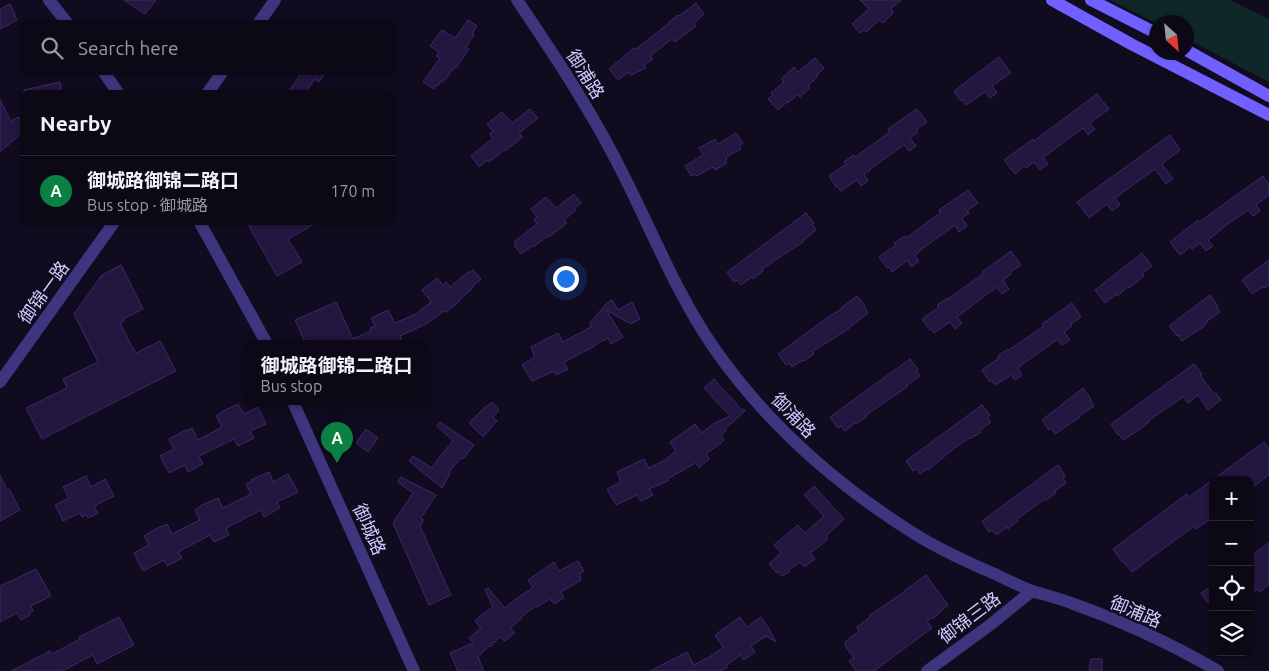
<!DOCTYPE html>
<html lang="en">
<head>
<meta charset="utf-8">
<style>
	:root { --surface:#0c0816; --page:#15111f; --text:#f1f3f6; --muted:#9a9aa1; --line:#2c2935; --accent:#0b8043 }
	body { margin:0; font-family:Ubuntu,"Noto Sans SC",sans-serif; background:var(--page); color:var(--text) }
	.controls { position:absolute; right:15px; bottom:15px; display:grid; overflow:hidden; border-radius:10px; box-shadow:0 1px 4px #0004 }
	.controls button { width:45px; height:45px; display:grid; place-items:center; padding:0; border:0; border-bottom:1px solid var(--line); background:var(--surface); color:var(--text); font:25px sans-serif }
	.compass { position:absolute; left:1149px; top:15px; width:45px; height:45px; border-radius:50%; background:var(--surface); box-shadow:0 1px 4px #0004; rotate:153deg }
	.you { position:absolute; left:565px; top:278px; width:18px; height:18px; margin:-12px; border:4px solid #fff; border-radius:50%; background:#1a73e8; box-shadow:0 0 0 8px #1a73e833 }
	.badge { display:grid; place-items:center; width:32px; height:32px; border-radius:50%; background:var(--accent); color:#fff; font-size:16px; font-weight:700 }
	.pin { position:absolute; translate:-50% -41px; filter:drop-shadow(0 1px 2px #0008) }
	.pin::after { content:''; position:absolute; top:26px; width:18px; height:15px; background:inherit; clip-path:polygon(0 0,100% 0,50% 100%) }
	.popup { position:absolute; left:244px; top:340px; width:185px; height:65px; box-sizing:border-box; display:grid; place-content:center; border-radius:10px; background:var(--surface); filter:drop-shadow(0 1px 4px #0005); font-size:16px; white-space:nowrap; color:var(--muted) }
	.popup b { font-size:19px; color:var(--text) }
	.popup::after { content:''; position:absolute; left:50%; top:100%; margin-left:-10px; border:10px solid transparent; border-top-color:var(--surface) }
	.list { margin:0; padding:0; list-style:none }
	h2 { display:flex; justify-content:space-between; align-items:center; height:65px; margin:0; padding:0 20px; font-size:21px }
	h2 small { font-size:16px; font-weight:400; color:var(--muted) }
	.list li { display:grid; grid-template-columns:32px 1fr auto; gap:15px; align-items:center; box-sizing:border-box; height:70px; padding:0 20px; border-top:1px solid var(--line) }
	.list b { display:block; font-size:19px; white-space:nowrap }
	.list p { margin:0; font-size:16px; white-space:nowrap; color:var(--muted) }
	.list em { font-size:16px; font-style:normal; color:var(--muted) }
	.icon { flex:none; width:28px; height:28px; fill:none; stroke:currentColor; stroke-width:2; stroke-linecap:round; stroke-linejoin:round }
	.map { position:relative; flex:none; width:1269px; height:671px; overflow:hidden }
	.search { position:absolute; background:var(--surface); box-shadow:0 1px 4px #0004; left:20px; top:20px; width:375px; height:55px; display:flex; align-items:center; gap:12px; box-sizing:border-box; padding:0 18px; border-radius:10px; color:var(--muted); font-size:19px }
	.panel { position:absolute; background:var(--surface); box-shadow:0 1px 4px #0004; left:20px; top:90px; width:375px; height:135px; border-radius:10px }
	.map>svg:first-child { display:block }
	.green { fill:#0f2728 }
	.building { fill:#22173f; stroke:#3b296c }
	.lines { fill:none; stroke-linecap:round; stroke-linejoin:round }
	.minor { stroke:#3d357e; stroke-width:12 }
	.tertiary { stroke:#3d357e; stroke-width:12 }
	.secondary { stroke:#6f60ff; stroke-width:12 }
	.labels { text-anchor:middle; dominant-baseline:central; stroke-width:5; stroke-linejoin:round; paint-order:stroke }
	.street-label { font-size:18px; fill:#d3c9ff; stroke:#100b1e }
</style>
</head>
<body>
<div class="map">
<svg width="1269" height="671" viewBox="0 0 1269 671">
	<rect width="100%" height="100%" fill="#100b1e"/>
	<path class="green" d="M1110 0H1230L1269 19V82L1187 39 1186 22 1156 23Z"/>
	<path class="building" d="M124 0H156L145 14Z
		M860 0H901L891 9 893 13 883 23 879 20 866 32 864 30 860 33 852 24 869 9Z
		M696 3 704 14 694 23 696 26 675 42 672 39 650 56 653 59 644 65 646 68 631 75 629 72 618 80 609 69 634 48 636 49 669 23V22L678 15 679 16Z
		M10 4 15 14H14L17 20 0 29V9Z
		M468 20 477 26 473 32 474 35 466 47 469 49 456 68 454 67 446 79H445L443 82 441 81 438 86 436 85 434 89 423 82 440 58 436 56 439 52 430 46 442 30 455 38Z
		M999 57 1011 73 992 86 997 93 990 98 985 92 966 105 963 100 961 101 954 91Z
		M815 58 824 68 816 76 817 77 808 86 810 88 800 97 798 95 796 96 788 103 787 102 778 110 768 99 773 95 771 93 784 82 781 79 794 67 798 72Z
		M303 71H327L319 82 315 79 304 94H287Z
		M60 82 62 94H24V90Z
		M1097 94 1109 109 1090 123 1095 129 1088 135 1083 128 1064 142 1043 158 1048 164 1040 170 1034 162 1026 168 1024 166 1015 174 1004 160 1033 139 1034 141Z
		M0 100 11 121 18 117 19 119 24 115V131L0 152Z
		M530 109 538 118 519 133 523 137 505 151 504 150 489 162 487 160 479 167 471 156 493 138 490 134 493 131 487 124 502 112 512 123Z
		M917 109 927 122 916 130 918 132 910 138 916 146 909 151 904 145 870 169 871 170 864 174 868 181 861 186 857 180 841 191 837 186 836 187 829 176 846 164 844 162 854 155 855 157 890 132 888 129Z
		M736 133 743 143 739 146 741 149 726 157 727 159 725 160 727 163 715 170 714 167 713 168 712 167 697 176 695 174 691 176 685 166 703 155 699 148 715 139 718 144Z
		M1170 135 1180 150 1162 164 1173 179 1166 184 1155 169 1115 198 1120 205 1112 211 1107 204 1089 218 1077 202Z
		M1263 176 1269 184V195L1256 205 1260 211 1253 216 1248 210 1229 223 1208 240 1213 246 1206 251 1200 243 1192 249 1190 247 1180 255 1170 242 1198 220 1199 222Z
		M968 190 978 203 967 211 969 213 962 218 967 226 959 232 955 225 922 249 915 256 919 261 911 267 908 260 892 272 889 267 887 268 879 257 896 245 894 243 905 236 906 238 940 213 939 210Z
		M574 194 581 203 575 208V211L564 220 567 223 549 237 548 236 533 247 532 246 521 254 514 245 516 243 514 242 537 224 534 219 537 217 531 209 546 197 556 208Z
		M806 213 814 223 812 224 816 230 803 241V242L762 269 763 271 753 279 752 277 741 285 737 280 734 282 727 272Z
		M246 221H320L288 239 302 262 277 276Z
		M1011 251 1021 265 1010 272 1011 274 1003 280 1009 289 1002 294 997 287 982 298 957 317 962 323 955 329 950 322 934 333 931 329 930 330 922 319 939 307 937 305 947 298 948 299 983 274 982 272Z
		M1142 253 1152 266 1142 274 1144 276 1129 288 1128 287 1117 296 1116 294 1105 303 1095 290Z
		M1269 260V285L1264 288 1262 287 1252 294 1242 280Z
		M121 265 143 309 123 319 124 321 120 323 133 349H134L136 353 160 341 176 371 42 439 26 408 67 388 63 379 98 362 74 314 102 275Z
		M473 270 481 279 473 286 472 289 459 300 460 301 446 312 444 311 426 324 400 336 402 340 392 344H306L295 320 336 302 353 339 371 331 370 328 375 326 371 318 388 310 395 323 416 314 431 302 422 290 437 278 443 285 446 282 450 287 468 272H470Z
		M1210 295 1218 306 1217 307 1220 312 1206 322 1207 323 1203 327 1182 341 1178 335 1177 336 1169 326Z
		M857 296 865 306V308L868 313 844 332 813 351 814 354 804 361 803 360 792 367 789 363 786 365 778 354 831 315 842 309V307Z
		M612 300 618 310 632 302 640 319 631 324 606 310 623 337 611 344 608 338 596 344 595 346 564 362 568 369 556 375 554 371 532 381 522 365 535 357 531 347 558 333 563 342 591 327 590 323 607 303Z
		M1072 303 1081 317 1071 324 1072 326 1064 332 1070 340 1062 345 1058 339 1024 363 1018 368 1022 375 1015 380 1011 375 995 385 992 380 990 382 982 370 999 358 998 356 1008 349 1009 350 1044 326 1042 324Z
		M910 359 918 369 916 370 920 376 906 386 907 387 866 415 867 416 856 424 855 423 845 431 841 426 838 428 830 417Z
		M1194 364 1202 374 1200 375 1214 394 1216 393 1221 400 1208 410 1198 395 1188 403 1183 397 1148 421 1149 422 1143 427 1123 440 1119 434 1118 435 1111 424Z
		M714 379 742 410 744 409 745 411 725 429 726 431 721 435 724 439 721 443 706 454 709 459 699 468 696 463 667 479 668 481 649 489 653 495 641 501 637 495 616 505 614 500H613L607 489 621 482 617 472 644 459 649 468 665 460 676 451 670 442 695 424 702 433 713 424 730 416 704 388Z
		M1083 388 1091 399 1090 400 1094 406 1079 416 1080 417 1055 434 1051 428 1049 430 1042 420Z
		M492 402 499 410 493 417 497 421 483 437 469 423 485 407H486Z
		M238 404 244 414 258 407 266 424 250 431 254 438 238 446 234 439 199 456 203 464 188 472 185 465 169 473 160 456 174 449 169 439 186 430 187 431 192 428 198 440 222 427 216 416 221 413V412Z
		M982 405 990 415 987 417 991 422 980 430 981 432 970 439 969 438 952 450 928 470 927 469 920 474 917 469 913 471 906 461Z
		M440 422 474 445 464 458 460 459 449 472 450 474 442 488 409 461 413 456 432 468 441 455 453 441 437 426Z
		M366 429 378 438 368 452 356 443Z
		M1264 442 1269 449V475L1250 489V480H1213V517L1196 529 1194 526 1132 572 1123 561 1122 562 1113 549 1180 499 1187 494 1189 497Z
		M1058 465 1065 476 1063 478 1066 483 1055 491 1056 493 1046 500 1045 499 1028 511 1017 519 1018 521 1015 523 1008 529 1007 527 996 535 992 530 989 532 982 521Z
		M269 472 273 482 288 474 298 492 277 502 280 508 264 517 261 510 226 528 229 535 214 542 210 535 178 552 182 558 167 566 164 560 143 571 134 553 149 545 144 536 161 526V527L167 524 172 534 200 520 195 510 200 507V506L218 498 223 508 251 494 246 484 252 481 251 480Z
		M0 475 7 490 9 489 20 510 0 521Z
		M86 476 91 487 105 479 114 496 94 506 98 513 88 518 86 515 82 517 80 513 63 521 55 505 69 498 63 487Z
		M401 477 436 495 421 518 424 520 420 526 451 595 429 605 393 523 413 493 398 482Z
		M814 486 844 519 827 535V539L826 540 825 542 810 553 815 559 804 567 800 562 789 570V572L782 576 779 572 777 573 769 564 781 553 774 545 798 525 805 533 824 516 804 495Z
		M1269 543V584L1260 592 1258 589 1250 594V556Z
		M578 561 584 571 580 573 581 580 561 592 564 598 554 604 550 599 537 607 536 606 521 617 522 618 511 628 515 633 505 641 500 637 490 647 489 646 478 657 484 671H458L450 653 473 643 469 638 481 628 475 621 480 616 493 607 485 590 488 588 505 608 517 598 533 588 528 580 554 562 559 571Z
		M36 569 51 596 31 606 33 611 29 613 30 615 21 620 17 613 0 622V586Z
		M926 575 948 605 936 616 927 621 932 628 874 671H856L849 661 854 658 845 646 846 641 859 631 857 627 870 617 869 616 904 592V591Z
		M1213 585V610L1201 593Z
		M119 617 134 645 97 664 93 655 62 671H11L50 651 52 654 80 639 79 637Z
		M740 617 747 627 761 617 768 627 776 642 766 636 751 646 755 652 744 660 740 655 726 666 727 668 720 671H650L687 652 694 665 711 656 723 647 715 635Z
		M1091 659H1102V671H1089Z"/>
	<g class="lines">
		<path class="minor" d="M258 24 275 0
			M207 94 223 71
			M0 382 115 221
			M927 671 990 625 1032 591"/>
		<path class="tertiary" d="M49 0 68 24
			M517 0C557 59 596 118 627 182 655 238 678 296 714 348 767 424 839 487 918 536 943 551 969 563 995 574 1007 580 1020 586 1032 591 1045 595 1058 598 1071 603 1122 621 1172 644 1218 671
			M103 71 119 94
			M199 221 267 344
			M293 402 414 671"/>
		<path class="secondary" d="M1052 0 1131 44 1269 115
			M1091 0 1156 33
			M1186 50 1269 96"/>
	</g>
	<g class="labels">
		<g class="street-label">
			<text transform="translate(586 74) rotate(58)">御浦路</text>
			<text transform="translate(43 292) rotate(-54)">御锦一路</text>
			<text transform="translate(794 415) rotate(46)">御浦路</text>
			<text transform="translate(370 529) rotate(66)">御城路</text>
			<text transform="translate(1136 611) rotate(23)">御浦路</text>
			<text transform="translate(969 617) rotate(-37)">御锦三路</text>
		</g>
	</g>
</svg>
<div class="controls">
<button>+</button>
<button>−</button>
<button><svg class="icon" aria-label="locate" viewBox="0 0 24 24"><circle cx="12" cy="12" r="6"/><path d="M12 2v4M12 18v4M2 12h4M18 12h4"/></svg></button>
<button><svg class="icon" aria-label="layers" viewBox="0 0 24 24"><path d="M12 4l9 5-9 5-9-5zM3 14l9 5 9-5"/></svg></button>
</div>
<svg class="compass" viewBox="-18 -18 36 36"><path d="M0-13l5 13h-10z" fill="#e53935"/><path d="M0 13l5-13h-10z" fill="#9a9aa1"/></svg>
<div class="you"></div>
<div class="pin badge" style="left:337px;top:463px">A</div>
<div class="popup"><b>御城路御锦二路口</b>Bus stop</div>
<div class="search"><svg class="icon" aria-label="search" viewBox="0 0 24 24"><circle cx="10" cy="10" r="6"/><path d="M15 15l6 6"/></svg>Search here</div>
<section class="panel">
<h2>Nearby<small></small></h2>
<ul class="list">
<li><span class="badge">A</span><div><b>御城路御锦二路口</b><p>Bus stop · 御城路</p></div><em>170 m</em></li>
</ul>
</section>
</div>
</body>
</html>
